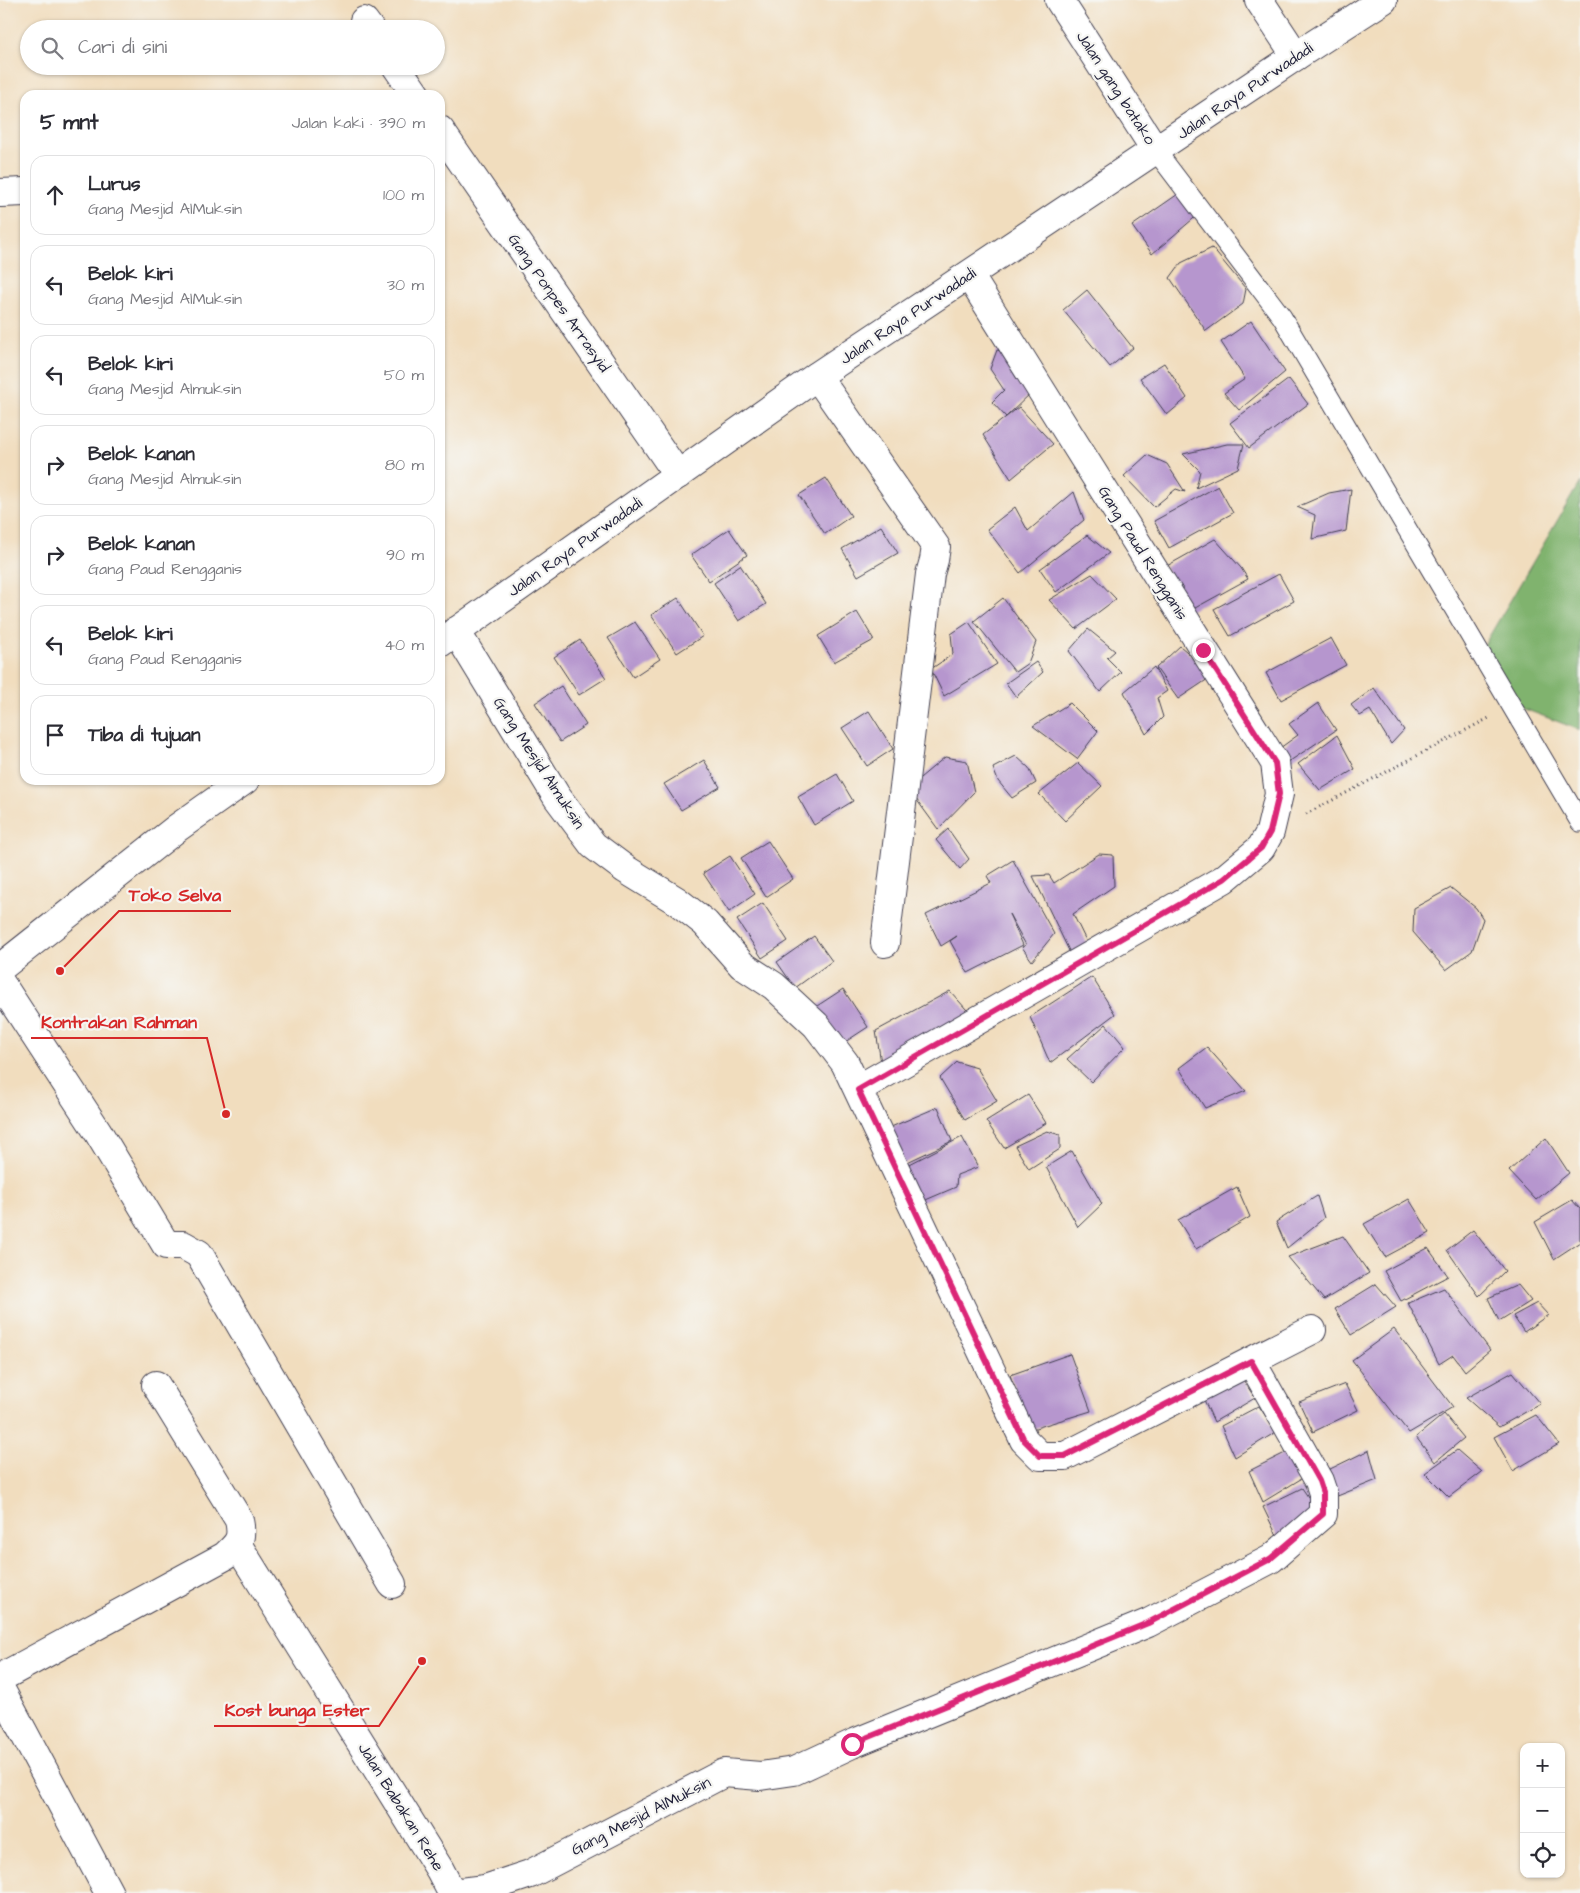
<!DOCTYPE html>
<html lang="id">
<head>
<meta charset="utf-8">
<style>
	:root { --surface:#fff; --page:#f7f7f7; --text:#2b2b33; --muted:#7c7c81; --line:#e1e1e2 }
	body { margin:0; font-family:"Architects Daughter",sans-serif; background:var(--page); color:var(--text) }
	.controls { position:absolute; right:15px; bottom:15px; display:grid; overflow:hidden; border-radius:10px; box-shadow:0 1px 4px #0004 }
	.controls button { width:45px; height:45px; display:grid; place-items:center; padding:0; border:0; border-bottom:1px solid var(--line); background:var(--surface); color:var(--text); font:25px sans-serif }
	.stop { position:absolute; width:15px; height:15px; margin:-11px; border:4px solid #db2777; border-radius:50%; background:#fff }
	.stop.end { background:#db2777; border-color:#fff; box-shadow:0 1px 5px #0008 }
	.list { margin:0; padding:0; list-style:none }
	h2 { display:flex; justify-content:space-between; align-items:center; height:65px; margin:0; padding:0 20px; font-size:21px }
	h2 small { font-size:16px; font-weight:400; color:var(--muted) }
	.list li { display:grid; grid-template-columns:32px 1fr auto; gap:15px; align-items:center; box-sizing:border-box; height:80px; margin:0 10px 10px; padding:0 10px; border:1px solid var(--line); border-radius:15px }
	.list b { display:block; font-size:19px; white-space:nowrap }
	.list p { margin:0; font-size:16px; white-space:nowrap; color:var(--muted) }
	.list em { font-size:16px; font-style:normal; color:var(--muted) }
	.icon { flex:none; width:28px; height:28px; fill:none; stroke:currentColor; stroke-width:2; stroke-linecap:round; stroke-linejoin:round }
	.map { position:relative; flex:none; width:1580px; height:1893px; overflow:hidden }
	.search { position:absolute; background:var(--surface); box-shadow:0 1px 4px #0004; left:20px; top:20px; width:425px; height:55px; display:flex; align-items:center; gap:12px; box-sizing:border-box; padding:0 18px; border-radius:28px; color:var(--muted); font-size:19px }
	.panel { position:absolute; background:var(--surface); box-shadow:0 1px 4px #0004; left:20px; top:90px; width:425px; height:695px; border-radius:15px }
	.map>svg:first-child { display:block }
	.forest { fill:#80b36e; stroke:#516a54 }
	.building { fill:#b696ce }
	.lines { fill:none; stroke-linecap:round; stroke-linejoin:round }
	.service-casing { stroke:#413e4f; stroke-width:21 }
	.minor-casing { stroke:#413e4f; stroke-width:30 }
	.primary-casing { stroke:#413e4f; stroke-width:30 }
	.path { stroke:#413e4f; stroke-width:3; stroke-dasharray:1 4; stroke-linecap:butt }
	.service { stroke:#fff; stroke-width:19 }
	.minor { stroke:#fff; stroke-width:28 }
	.primary { stroke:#fff; stroke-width:28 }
	.route { stroke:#db2777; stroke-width:6 }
	.labels { text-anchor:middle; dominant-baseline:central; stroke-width:4.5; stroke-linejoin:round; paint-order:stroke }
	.street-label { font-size:16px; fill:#22223b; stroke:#f6f6f2 }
	.leader { fill:none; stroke:#d62828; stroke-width:2 }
	.callout-dot { fill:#d62828; stroke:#f6f6f2; stroke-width:2 }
	.callout-label { font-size:18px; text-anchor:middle; font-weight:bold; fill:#d62828; stroke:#f6f6f2; stroke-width:4.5; stroke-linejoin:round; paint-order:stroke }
</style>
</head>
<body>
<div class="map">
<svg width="1580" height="1893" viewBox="0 0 1580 1893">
	<rect width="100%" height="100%" fill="#f6f6f2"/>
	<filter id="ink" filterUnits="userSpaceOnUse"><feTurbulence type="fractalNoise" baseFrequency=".02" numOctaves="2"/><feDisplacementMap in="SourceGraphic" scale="10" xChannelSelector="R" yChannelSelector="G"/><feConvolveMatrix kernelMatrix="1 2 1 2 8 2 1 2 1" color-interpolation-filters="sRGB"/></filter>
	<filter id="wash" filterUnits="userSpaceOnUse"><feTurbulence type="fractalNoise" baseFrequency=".0096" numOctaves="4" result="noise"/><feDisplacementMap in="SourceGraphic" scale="20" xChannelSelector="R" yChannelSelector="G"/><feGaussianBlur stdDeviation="1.12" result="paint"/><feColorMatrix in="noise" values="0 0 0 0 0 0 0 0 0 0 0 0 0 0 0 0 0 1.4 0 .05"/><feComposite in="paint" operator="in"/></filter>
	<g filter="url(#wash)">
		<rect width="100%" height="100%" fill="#f1ddbe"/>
		<path class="forest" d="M1580 482V730L1511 704 1480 652Z"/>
		<g id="blocks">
			<path class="building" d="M1181 192 1200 213 1152 254 1132 226Z
				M1212 248 1246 289 1243 304 1206 331 1170 278 1181 263Z
				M1087 290 1133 348 1110 367 1063 310Z
				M1251 321 1285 372 1239 410 1224 393 1245 379 1221 342Z
				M997 350 1006 353 1033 391 1006 417 992 402 1004 390 990 369Z
				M1164 363 1187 398 1167 415 1140 378Z
				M1289 379 1308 404 1249 448 1230 423Z
				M1019 407 1053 444 1011 479 983 435Z
				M1227 444H1244L1238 468 1196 488 1200 471 1183 454Z
				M1147 455 1167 464 1185 492 1176 489 1154 507 1124 476Z
				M826 478 851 516 825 534 799 495Z
				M1218 486 1233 513 1169 548 1154 521Z
				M1351 489 1346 531 1312 539 1315 515 1297 507 1329 493Z
				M1074 492 1084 520 1020 573 987 529 1015 507 1028 531Z
				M881 526 898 553 858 576 842 549Z
				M729 529 747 555 709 581 691 555Z
				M1087 535 1109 553 1056 592 1040 569Z
				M1215 539 1241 568 1248 579 1186 613 1165 567Z
				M740 565 766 604 739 621 714 583Z
				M1092 574 1116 599 1076 629 1049 600Z
				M1279 574 1294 601 1230 636 1214 609Z
				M678 598 703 636 677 653 651 615Z
				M1003 598 1036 642 1028 663 1015 672 974 621Z
				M857 612 874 640 834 662 818 636Z
				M635 622 660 659 633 677 608 638Z
				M969 622 997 664 944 696 931 669 953 654 951 634Z
				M1088 629 1115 651 1107 658 1121 672 1100 692 1069 651Z
				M1331 638 1346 665 1281 700 1266 673Z
				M580 640 606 678 579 695 554 657Z
				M1180 646 1214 675 1178 699 1156 668Z
				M1036 662 1043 672 1016 697 1006 683Z
				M1154 667 1167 691 1157 698 1163 717 1146 734 1124 692Z
				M561 686 586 725 560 742 535 703Z
				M1374 688 1404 730 1391 744 1370 710 1360 716 1351 705Z
				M1070 703 1098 731 1077 759 1033 726Z
				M1318 703 1336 730 1290 761 1280 748 1298 735 1289 724Z
				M869 711 893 749 867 766 842 728Z
				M1337 735 1355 769 1320 790 1298 764Z
				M1016 756 1029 768 1036 783 1012 798 998 781 993 768Z
				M945 757 967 761 974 792 938 829 908 788Z
				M704 760 720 787 681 810 664 784Z
				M1078 763 1102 786 1065 821 1039 794Z
				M837 774 853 801 814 825 798 797Z
				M948 829 969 859 960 869 936 840Z
				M768 841 793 879 766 897 741 858Z
				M1099 854 1113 855 1114 886 1073 914 1089 947 1072 957 1033 876 1049 875 1054 883Z
				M730 856 755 894 729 912 703 873Z
				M1013 860 1054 934 1032 961 1022 947 1026 945 1009 914 1023 945 968 973 950 941 957 936 941 946 926 915 991 883 987 876Z
				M1451 888 1476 908 1483 919 1472 951 1446 970 1413 932 1414 908Z
				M763 903 788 941 762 958 737 920Z
				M814 936 832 961 795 988 777 962Z
				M1092 977 1115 1014 1050 1063 1030 1017Z
				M843 989 868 1027 842 1044 817 1006Z
				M950 991 974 1018 882 1069 876 1031Z
				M1106 1024 1125 1047 1091 1082 1067 1059Z
				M1207 1047 1246 1091 1205 1108 1179 1068Z
				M957 1062 977 1068 997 1101 965 1120 940 1078Z
				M1028 1095 1046 1123 1004 1148 986 1121Z
				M938 1107 952 1141 899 1166 884 1130Z
				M1047 1131 1060 1135V1149L1029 1169 1015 1146Z
				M962 1137 978 1167 957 1175 956 1187 914 1205 900 1169Z
				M1546 1138 1569 1173 1536 1200 1509 1171Z
				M1072 1151 1102 1204 1078 1227 1046 1167Z
				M1237 1187 1250 1217 1196 1249 1178 1220Z
				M1317 1196 1324 1218 1287 1248 1276 1222Z
				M1409 1199 1430 1233 1385 1257 1364 1224Z
				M1572 1200 1580 1209V1242L1554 1259 1535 1222Z
				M1473 1230 1505 1271 1479 1296 1447 1250Z
				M1343 1236 1369 1273 1324 1300 1288 1257Z
				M1428 1248 1448 1276 1401 1301 1384 1271Z
				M1376 1284 1396 1307 1351 1335 1335 1309Z
				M1518 1285 1531 1301 1499 1321 1488 1298Z
				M1444 1288 1490 1350 1465 1371 1453 1355 1439 1364 1408 1303Z
				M1537 1303 1548 1315 1524 1332 1513 1316Z
				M1394 1329 1453 1407 1409 1433 1352 1360Z
				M1070 1354 1091 1411 1029 1430 1010 1375Z
				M1238 1372 1255 1398 1214 1422 1200 1391Z
				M1513 1372 1540 1404 1499 1427 1466 1398Z
				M1345 1384 1358 1410 1313 1432 1299 1402Z
				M1259 1406 1276 1432 1235 1457 1221 1426Z
				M1444 1414 1464 1438 1435 1462 1416 1437Z
				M1536 1415 1559 1444 1513 1471 1494 1437Z
				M1369 1450 1377 1480 1335 1497 1324 1472Z
				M1457 1450 1482 1472 1449 1497 1425 1473Z
				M1287 1452 1304 1477 1263 1502 1249 1471Z
				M1302 1488 1319 1513 1278 1538 1263 1507Z"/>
		</g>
	</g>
	<g filter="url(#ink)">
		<use href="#blocks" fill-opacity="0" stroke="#413e4f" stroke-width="1"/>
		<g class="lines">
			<defs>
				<path id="service" d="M1156 151 1282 317 1580 822"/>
				<path id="minor" d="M1059 0 1156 151
					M1259 0 1296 56
					M364 21 370 29
					M396 66 416 95
					M440 130 678 475
					M0 193 25 192
					M817 376 936 547 934 560 930 574 885 943
					M456 631 557 797 593 845 625 869 677 901 705 923 742 965 774 986 816 1025 845 1063 1024 1440 1040 1456H1065L1312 1330
					M0 982 98 1132 166 1245H183L199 1254 392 1584
					M858 1089 1224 879 1261 848 1270 832 1279 794 1275 763 969 275
					M237 1544 440 1870 452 1893 485 1889 530 1874 724 1773 760 1776 794 1771 852 1744 1148 1623 1271 1559 1323 1514V1493L1319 1481 1251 1361
					M0 1678 225 1556C239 1543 243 1539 239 1520L156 1385
					M0 1688 109 1893"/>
				<path id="primary" d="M440 643 817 376 1296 56 1383 0
					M0 968 177 828 245 780"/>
			</defs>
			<use href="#service" class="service-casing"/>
			<use href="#minor" class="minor-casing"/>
			<use href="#primary" class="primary-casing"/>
			<path class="path" d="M1306 814 1489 718"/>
			<use href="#service" class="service"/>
			<use href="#minor" class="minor"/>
			<use href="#primary" class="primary"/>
		</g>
	</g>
	<g class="lines" filter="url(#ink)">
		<path class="route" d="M852 1744 1148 1623 1270 1559 1323 1514V1493L1319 1481 1251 1361 1065 1456H1040L1024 1440 858 1090 1224 879 1261 848 1270 832 1279 794 1275 763 1203 650"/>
	</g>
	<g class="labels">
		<g class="street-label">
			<text transform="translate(1116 88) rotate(57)">Jalan gang batako</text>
			<text transform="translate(1245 91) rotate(-34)">Jalan Raya Purwadadi</text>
			<text transform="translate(559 303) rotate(55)">Gang Ponpes Arrasyid</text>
			<text transform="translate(908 316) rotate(-34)">Jalan Raya Purwadadi</text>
			<text transform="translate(575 547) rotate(-35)">Jalan Raya Purwadadi</text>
			<text transform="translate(1143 553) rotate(58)">Gang Paud Rengganis</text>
			<text transform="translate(539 763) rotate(57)">Gang Mesjid Almuksin</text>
			<text transform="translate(401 1807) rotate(58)">Jalan Babakan Rehe</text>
			<text transform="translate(641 1816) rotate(-27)">Gang Mesjid AlMuksin</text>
		</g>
	</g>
	<path class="leader" d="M60 971L119 911H231M226 1114L207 1038H31M422 1661L379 1726H214"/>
	<g class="callout-dot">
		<circle cx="60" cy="971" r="5"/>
		<circle cx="226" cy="1114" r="5"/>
		<circle cx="422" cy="1661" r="5"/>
	</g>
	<g class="callout-label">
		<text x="175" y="901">Toko Selva</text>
		<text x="119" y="1028">Kontrakan Rahman</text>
		<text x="297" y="1716">Kost bunga Ester</text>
	</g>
</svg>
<div class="controls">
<button>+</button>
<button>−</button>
<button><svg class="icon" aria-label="locate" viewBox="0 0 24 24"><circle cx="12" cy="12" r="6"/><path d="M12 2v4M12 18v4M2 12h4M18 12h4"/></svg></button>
</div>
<div class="stop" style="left:852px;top:1744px"></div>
<div class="stop end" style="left:1203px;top:650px"></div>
<div class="search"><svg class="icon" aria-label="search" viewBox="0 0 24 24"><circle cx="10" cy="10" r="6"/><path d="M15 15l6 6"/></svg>Cari di sini</div>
<section class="panel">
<h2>5 mnt<small>Jalan kaki · 390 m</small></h2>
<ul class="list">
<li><svg class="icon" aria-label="ahead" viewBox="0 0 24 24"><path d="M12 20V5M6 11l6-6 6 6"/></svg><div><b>Lurus</b><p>Gang Mesjid AlMuksin</p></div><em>100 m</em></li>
<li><svg class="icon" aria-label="left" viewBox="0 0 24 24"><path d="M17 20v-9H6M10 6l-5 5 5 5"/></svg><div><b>Belok kiri</b><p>Gang Mesjid AlMuksin</p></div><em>30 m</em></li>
<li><svg class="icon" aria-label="left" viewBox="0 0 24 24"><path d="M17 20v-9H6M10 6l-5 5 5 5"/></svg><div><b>Belok kiri</b><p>Gang Mesjid Almuksin</p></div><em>50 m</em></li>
<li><svg class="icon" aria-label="right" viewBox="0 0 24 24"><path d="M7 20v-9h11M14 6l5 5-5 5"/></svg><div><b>Belok kanan</b><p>Gang Mesjid Almuksin</p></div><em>80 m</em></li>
<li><svg class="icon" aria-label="right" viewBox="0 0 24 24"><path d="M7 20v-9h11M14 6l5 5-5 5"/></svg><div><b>Belok kanan</b><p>Gang Paud Rengganis</p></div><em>90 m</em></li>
<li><svg class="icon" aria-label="left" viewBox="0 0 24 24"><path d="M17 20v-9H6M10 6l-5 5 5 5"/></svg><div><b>Belok kiri</b><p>Gang Paud Rengganis</p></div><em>40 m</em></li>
<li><svg class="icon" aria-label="arrive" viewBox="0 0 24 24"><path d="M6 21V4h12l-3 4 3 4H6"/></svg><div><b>Tiba di tujuan</b></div></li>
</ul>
</section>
</div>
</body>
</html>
